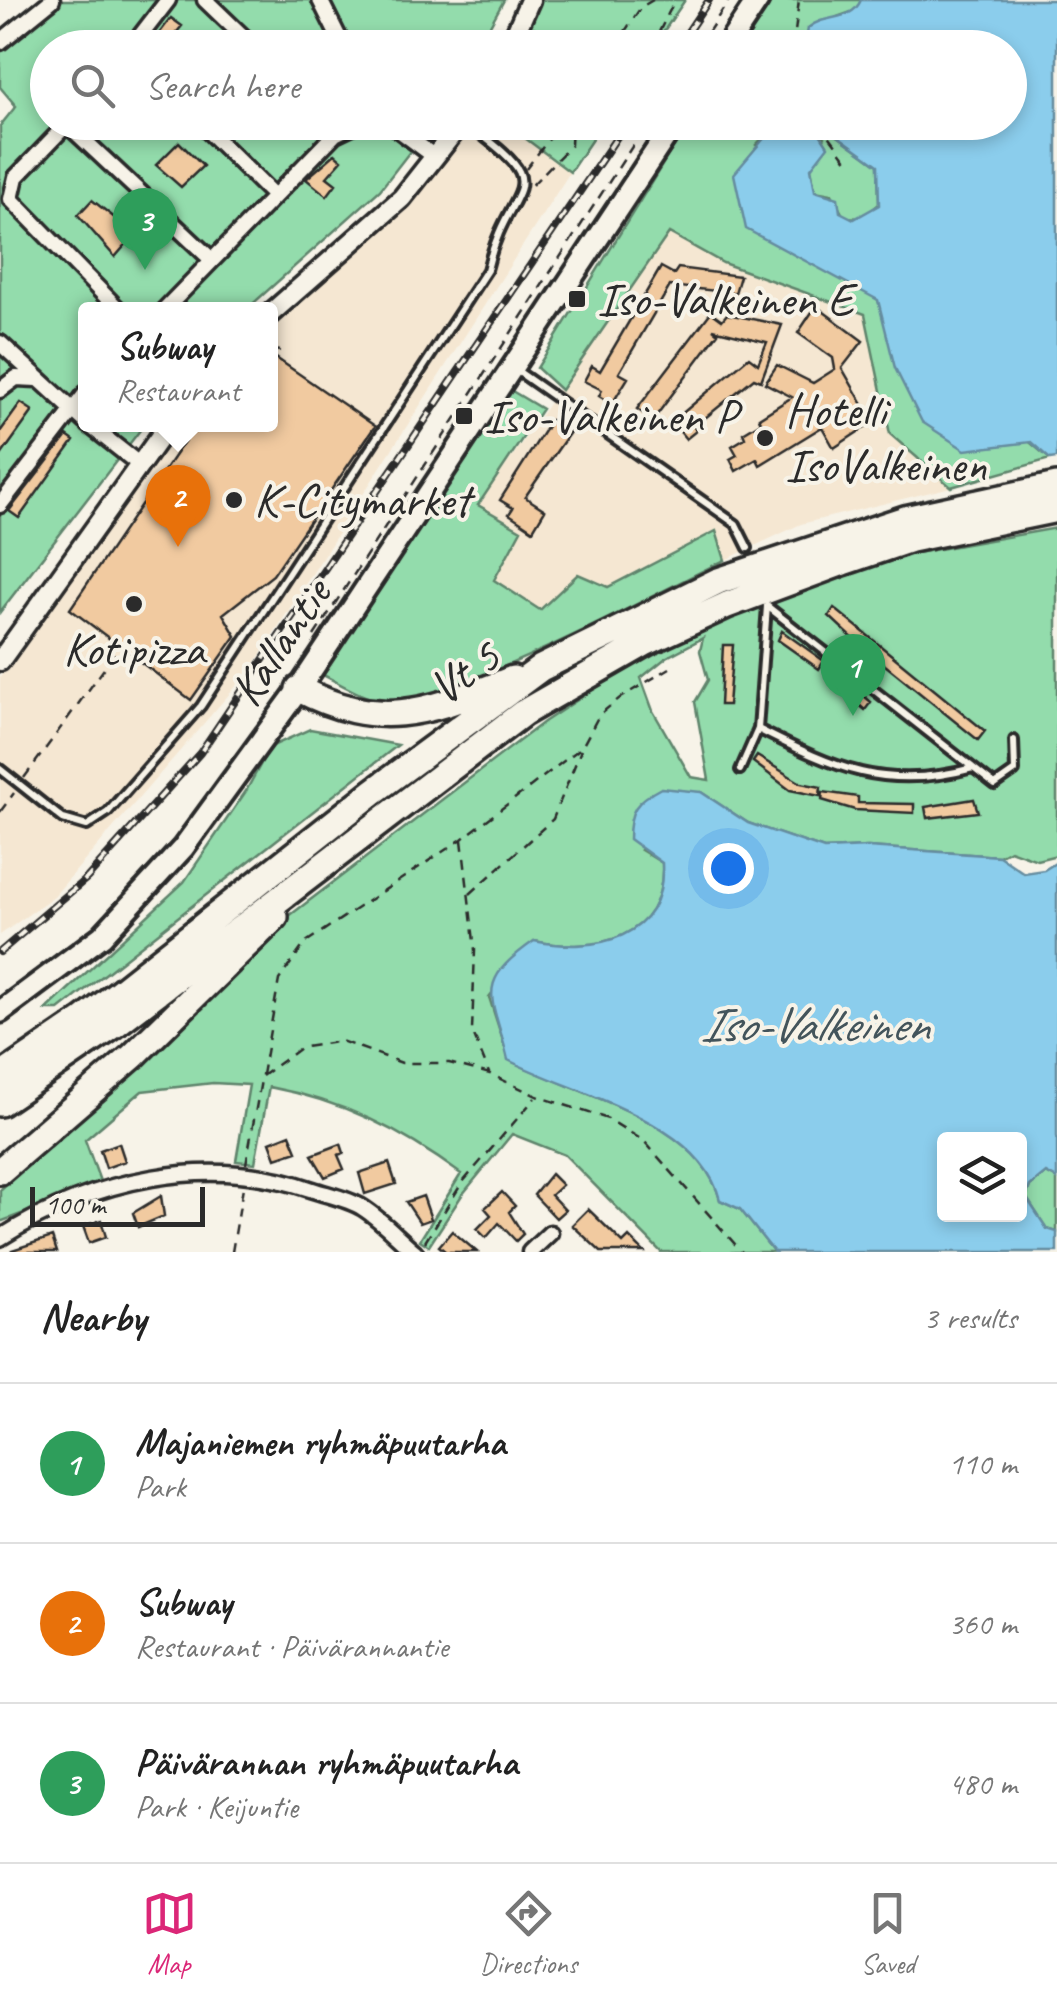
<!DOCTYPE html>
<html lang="en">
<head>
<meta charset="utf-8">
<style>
	:root { --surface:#fff; --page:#f2f2f2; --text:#222; --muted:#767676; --line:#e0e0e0; --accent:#db2777 }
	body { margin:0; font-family:Caveat,sans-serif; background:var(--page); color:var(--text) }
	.controls { position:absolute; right:30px; bottom:30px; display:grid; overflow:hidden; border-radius:10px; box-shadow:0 5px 15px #0003 }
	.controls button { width:90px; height:90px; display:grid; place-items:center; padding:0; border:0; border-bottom:2px solid var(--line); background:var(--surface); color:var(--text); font:50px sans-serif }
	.scale { position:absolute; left:30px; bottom:25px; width:175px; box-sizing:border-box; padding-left:10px; border:5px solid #2b2b2b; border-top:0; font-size:28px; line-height:35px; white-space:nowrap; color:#2b2b2b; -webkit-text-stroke:8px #f7f3e8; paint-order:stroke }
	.you { position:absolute; left:728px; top:868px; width:35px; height:35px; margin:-25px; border:8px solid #fff; border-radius:50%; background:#1a73e8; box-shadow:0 0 0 15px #1a73e833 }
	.badge { display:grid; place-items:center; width:65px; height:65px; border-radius:50%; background:var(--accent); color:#fff; font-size:32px; font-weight:700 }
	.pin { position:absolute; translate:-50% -82px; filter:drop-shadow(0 2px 5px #0008) }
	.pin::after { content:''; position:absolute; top:52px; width:35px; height:30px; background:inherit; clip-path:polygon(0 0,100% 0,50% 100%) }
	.popup { position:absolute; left:78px; top:302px; width:200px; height:130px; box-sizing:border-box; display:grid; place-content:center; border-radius:10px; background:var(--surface); filter:drop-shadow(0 2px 8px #0005); font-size:32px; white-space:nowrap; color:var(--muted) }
	.popup b { font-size:38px; color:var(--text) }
	.popup::after { content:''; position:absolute; left:50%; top:100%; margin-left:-20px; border:20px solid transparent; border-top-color:var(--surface) }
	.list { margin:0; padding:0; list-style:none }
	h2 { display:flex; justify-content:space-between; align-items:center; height:130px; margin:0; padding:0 40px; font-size:42px }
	h2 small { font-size:32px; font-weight:400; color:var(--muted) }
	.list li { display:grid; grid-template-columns:65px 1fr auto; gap:30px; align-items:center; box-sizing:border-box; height:160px; padding:0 40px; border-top:2px solid var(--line) }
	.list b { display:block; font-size:38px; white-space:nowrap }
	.list p { margin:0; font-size:32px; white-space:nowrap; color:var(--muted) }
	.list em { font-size:32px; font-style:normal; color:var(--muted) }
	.icon { flex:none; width:55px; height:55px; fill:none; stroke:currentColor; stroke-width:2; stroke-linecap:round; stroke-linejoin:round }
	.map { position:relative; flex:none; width:1057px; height:1252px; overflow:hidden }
	.search { position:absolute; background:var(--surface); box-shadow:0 5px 15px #0003; left:30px; right:30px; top:30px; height:110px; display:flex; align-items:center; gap:25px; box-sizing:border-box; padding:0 35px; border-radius:55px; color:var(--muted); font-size:38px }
	.sheet { height:610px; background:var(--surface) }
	nav { display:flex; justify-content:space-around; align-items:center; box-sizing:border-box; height:140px; border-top:2px solid var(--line); background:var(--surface); font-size:28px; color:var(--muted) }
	nav a { display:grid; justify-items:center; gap:5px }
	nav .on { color:var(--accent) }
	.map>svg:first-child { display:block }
	.built { fill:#f5e7d2 }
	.green { fill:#93dcac; stroke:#5f846c; stroke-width:2.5; fill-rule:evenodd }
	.water { fill:#8bcdec; stroke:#658c9f; stroke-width:2.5; fill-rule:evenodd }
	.building { fill:#f1caa0; stroke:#2b2b2b; stroke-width:2.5 }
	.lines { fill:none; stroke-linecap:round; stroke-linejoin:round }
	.service-casing { stroke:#2b2b2b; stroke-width:14 }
	.minor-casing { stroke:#2b2b2b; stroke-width:21 }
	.tertiary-casing { stroke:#2b2b2b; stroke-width:25 }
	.secondary-casing { stroke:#2b2b2b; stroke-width:28 }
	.motorway-casing { stroke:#2b2b2b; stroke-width:32 }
	.path { stroke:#2b2b2b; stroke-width:2.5; stroke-dasharray:10 8; stroke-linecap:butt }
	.service { stroke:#f7f3e8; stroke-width:6 }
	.minor { stroke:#f7f3e8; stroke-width:14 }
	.tertiary { stroke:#f7f3e8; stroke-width:18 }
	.secondary { stroke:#f7f3e8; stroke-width:20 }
	.motorway { stroke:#f7f3e8; stroke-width:25 }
	.rail-casing { stroke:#2b2b2b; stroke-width:8 }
	.rail { stroke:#f7f3e8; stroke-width:4; stroke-dasharray:11; stroke-linecap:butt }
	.poi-dot { fill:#2b2b2b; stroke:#f7f3e8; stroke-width:4 }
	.labels { text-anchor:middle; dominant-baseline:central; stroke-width:8; stroke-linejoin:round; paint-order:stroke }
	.poi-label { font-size:48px; fill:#2b2b2b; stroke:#f7f3e8; text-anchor:start }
	.street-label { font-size:48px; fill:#2b2b2b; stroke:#f7f3e8 }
	.water-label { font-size:50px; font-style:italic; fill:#43545b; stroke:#f7f3e8 }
</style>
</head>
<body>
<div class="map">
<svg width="1057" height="1252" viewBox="0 0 1057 1252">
	<rect width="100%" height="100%" fill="#f7f3e8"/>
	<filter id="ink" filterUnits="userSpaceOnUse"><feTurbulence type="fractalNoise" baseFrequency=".01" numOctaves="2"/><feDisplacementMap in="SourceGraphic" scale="20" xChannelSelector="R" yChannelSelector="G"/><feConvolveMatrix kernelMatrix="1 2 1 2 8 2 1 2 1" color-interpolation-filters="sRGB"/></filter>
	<g filter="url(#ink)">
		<path class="built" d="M473 123H505L570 172 251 669 54 896 0 935V677L183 425 270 424 271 329 420 193Z
			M669 233 723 263 865 314 890 434 951 487 801 524 725 560 716 531 608 587 578 574 540 610 494 579 478 505Z"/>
		<path class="green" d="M47 0H504L478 47 48 48V122L432 123 380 190 247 309 86 310V424L144 425 0 612V126L16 106 0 87V33Z
			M538 0H685L653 47 520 48Z
			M769 0H861L857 10 837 17 871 47 736 48Z
			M505 123H603L570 172Z
			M688 123H777L756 145 802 182 878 300 885 321 1050 459 951 487 890 434 865 314 723 263 669 233 561 390 537 368Z
			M813 123H828L838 136 878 165 879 204 862 218 844 217 832 194 815 191 811 168 825 137Z
			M512 391 542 409 478 505 521 530 494 580 540 610 578 574 608 587 716 531 725 560C657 592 441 712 377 700 359 696 338 682 321 674Z
			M1057 528V855L1037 860 1010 850 999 856 868 847 824 849 748 823 701 792 641 850 662 863C666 940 595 953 534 941L489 997 509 1060C576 1095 700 1120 720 1200L740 1209 774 1252H661L565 1155 512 1134 462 1195 429 1246 420 1240 461 1174C401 1130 343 1101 269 1087L255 1163 236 1161 249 1085 213 1083 142 1091 85 1140 101 1184 0 1222V1190L165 1038 276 926 544 722 635 662 738 614 888 558ZM703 638 700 651 708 680 695 702 709 780 691 777 653 711 641 678 667 657Z
			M310 729 398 745 59 1010H46L184 882 246 791 270 747Z
			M1046 1173 1057 1179V1232L1047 1229 1026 1197 1030 1186Z"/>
		<path class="water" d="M861 0H1057V458L1050 459 1031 442 965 450 922 422 895 368 878 300 746 229 734 174 777 123H813L828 146 811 168 815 191 838 198 840 212 854 219 879 205 878 165 838 136 828 123 1010 122V48L805 47 808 28C825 13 851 23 861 0Z
			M661 788 701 792 748 823 824 849 868 847 999 856 1024 873 1044 870 1057 862V1179L1046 1173 1030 1186 1026 1197 1047 1229 1057 1232V1252H774L740 1209 720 1200C700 1120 576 1095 508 1060 494 997 471 985 534 941 595 953 666 940 662 863L629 839C629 810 636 801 661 788ZM944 1140H1020V1214H944Z"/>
		<path class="building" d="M171 18 182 26 165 46 155 39Z
			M179 142 203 166 181 187 156 165Z
			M335 154 342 160 327 177 336 184 327 196 306 179Z
			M92 200 135 234 115 257 78 215Z
			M661 267 674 274 678 268 740 276 735 293 670 286 619 373 628 378 612 404 599 396 602 390 584 381 592 366 600 371Z
			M816 306 863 341 842 368 873 422 834 448 822 427 760 465 757 459 736 471 730 459 737 455 732 446 745 438 743 433 761 422 759 418 792 397 765 383 777 365 813 383 835 369 833 358 798 333Z
			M711 312 722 320 727 314 782 325 761 381 754 378 694 427 696 431 686 439 672 422 749 357 758 364 767 342 713 329 718 333 653 420 637 409Z
			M276 358 375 426 273 575 223 614 236 636 191 700 70 609 196 424H270V366Z
			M21 403 33 411 0 457V432Z
			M551 420 570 432 525 497 545 510 533 530 509 514 513 508 500 500Z
			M67 436 74 441 19 518 9 511Z
			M834 608 985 731 978 740 859 644 829 616Z
			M782 631 824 661 819 669 778 640Z
			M723 645H733L728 705H720Z
			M832 668 871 702 865 710 826 677Z
			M757 756 801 783 821 787 820 796 790 790 753 762Z
			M823 792 858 797V803L914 804V813L855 810 822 800Z
			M974 799 978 812 927 818 925 807Z
			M290 1134 297 1151 276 1158 270 1142Z
			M119 1143 125 1161 106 1168 100 1150Z
			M341 1144 344 1153 338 1155 344 1169 325 1177 312 1155Z
			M389 1163 396 1184 365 1194 359 1173Z
			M551 1174 562 1185 551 1195 565 1210 556 1218 534 1195Z
			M502 1192 515 1206 509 1212 523 1234 516 1241 499 1223 486 1238 477 1229 491 1215 485 1208Z
			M161 1196 164 1216 138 1227 133 1213Z
			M423 1196 431 1219 420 1223 406 1202Z
			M588 1209 623 1243 629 1237 644 1252H601L572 1225Z
			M101 1220 106 1237 89 1243 83 1226Z
			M452 1231 477 1252H446L439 1246Z
			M52 1237 57 1252H13L12 1250Z"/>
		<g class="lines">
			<defs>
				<path id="service" d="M516 370 736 524 748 548
					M767 606 758 729C835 768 885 792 973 768
					M767 606 995 785 1015 771 1014 740
					M0 769 63 819 87 826 108 812 201 706 487 270C509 176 563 193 464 122
					M740 770 758 729"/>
				<path id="minor" d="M205 0 255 48
					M320 0 344 48
					M0 42 52 0
					M131 48 168 0
					M395 48H408
					M69 122 16 177 11 199 119 310
					M199 122 274 196
					M388 122 435 157
					M67 124 212 260
					M164 310 335 134 360 122
					M0 343 86 422
					M0 390 16 378 37 379
					M88 424 140 465
					M0 505 86 393
					M0 1238C93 1179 208 1153 313 1190 328 1195 349 1199 363 1208 382 1220 398 1238 415 1252
					M530 1252 550 1233"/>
				<path id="tertiary" d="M509 48 530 0
					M270 314 402 198 462 122
					M0 661 169 424"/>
				<path id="secondary" d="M726 48 758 0
					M0 1012 102 936 183 848 299 689 675 122"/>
				<path id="motorway" d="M299 689C383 733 431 710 513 679
					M0 1077 84 1020 373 792 541 668 718 581 905 519 1057 486
					M0 1103 113 1026 523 713 645 643 727 605 843 562 911 539 1057 509
					M0 1171 133 1056 275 917"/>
			</defs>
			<use href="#service" class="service-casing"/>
			<use href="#minor" class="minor-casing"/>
			<use href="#tertiary" class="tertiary-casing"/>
			<use href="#secondary" class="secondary-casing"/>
			<use href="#motorway" class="motorway-casing"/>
			<path class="path" d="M533 27 559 48
				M614 48 641 7 653 0
				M651 48 675 0
				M698 48 729 0
				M793 48 799 0
				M819 122 851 165
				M526 169 562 122
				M532 185 571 145 572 122
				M270 350 282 351
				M181 433 187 424
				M314 636 648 122
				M24 778 120 647
				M0 812 14 793
				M462 840 475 950 472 1031 489 1073
				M470 894 553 819 581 750
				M262 1076 300 1048 341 1041 402 1063H449L490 1074 537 1096 608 1119 644 1141 742 1252
				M246 1164 279 980 306 942 462 839 582 747 599 715 620 698 670 668
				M425 1242 462 1183 535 1098
				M232 1252 243 1187"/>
			<use href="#service" class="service"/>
			<use href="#minor" class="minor"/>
			<use href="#tertiary" class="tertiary"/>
			<use href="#secondary" class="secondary"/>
			<use href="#motorway" class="motorway"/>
			<defs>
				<path id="rail" d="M677 48 709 0
					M0 952 87 878 200 753 627 122"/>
			</defs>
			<use href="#rail" class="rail-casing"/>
			<use href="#rail" class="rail"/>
		</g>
	</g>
	<g class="poi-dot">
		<rect x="567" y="289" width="20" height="20" rx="5"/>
		<rect x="454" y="406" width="20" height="20" rx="5"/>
		<circle cx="765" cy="438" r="10"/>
		<circle cx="234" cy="500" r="10"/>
		<circle cx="134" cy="604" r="10"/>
	</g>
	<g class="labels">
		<g class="poi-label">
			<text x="597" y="299">Iso-Valkeinen E</text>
			<text x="785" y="410">Hotelli<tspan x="785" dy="55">IsoValkeinen</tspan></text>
			<text x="484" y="416">Iso-Valkeinen P</text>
			<text x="254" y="500">K-Citymarket</text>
			<text x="134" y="649" text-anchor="middle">Kotipizza</text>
		</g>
		<g class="street-label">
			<text transform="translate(280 642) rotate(-56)">Kallantie</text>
			<text transform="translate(464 672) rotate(-36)">Vt 5</text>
		</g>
		<g class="water-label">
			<text x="814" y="1024">Iso-Valkeinen</text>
		</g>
	</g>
</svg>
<div class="controls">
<button><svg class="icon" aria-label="layers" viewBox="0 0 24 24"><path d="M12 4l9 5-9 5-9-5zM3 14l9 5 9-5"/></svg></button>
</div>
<div class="scale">100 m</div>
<div class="you"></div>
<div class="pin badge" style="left:853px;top:716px;background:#2e9e5b">1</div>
<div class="pin badge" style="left:178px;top:547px;background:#e8710a">2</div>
<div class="popup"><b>Subway</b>Restaurant</div>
<div class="pin badge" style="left:145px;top:270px;background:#2e9e5b">3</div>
<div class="search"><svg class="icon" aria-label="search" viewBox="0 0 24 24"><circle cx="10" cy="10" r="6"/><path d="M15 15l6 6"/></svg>Search here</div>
</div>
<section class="sheet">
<h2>Nearby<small>3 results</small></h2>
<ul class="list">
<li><span class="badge" style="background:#2e9e5b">1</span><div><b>Majaniemen ryhmäpuutarha</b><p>Park</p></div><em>110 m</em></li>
<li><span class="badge" style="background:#e8710a">2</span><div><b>Subway</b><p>Restaurant · Päivärannantie</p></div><em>360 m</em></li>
<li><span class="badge" style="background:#2e9e5b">3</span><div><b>Päivärannan ryhmäpuutarha</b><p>Park · Keijuntie</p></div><em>480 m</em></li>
</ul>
</section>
<nav>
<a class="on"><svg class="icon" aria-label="map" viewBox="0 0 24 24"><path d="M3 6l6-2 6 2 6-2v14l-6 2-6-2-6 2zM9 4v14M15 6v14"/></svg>Map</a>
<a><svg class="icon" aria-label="directions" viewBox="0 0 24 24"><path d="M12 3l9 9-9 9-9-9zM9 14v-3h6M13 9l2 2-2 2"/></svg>Directions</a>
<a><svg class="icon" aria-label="saved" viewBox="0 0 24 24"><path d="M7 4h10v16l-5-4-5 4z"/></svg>Saved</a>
</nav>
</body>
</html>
